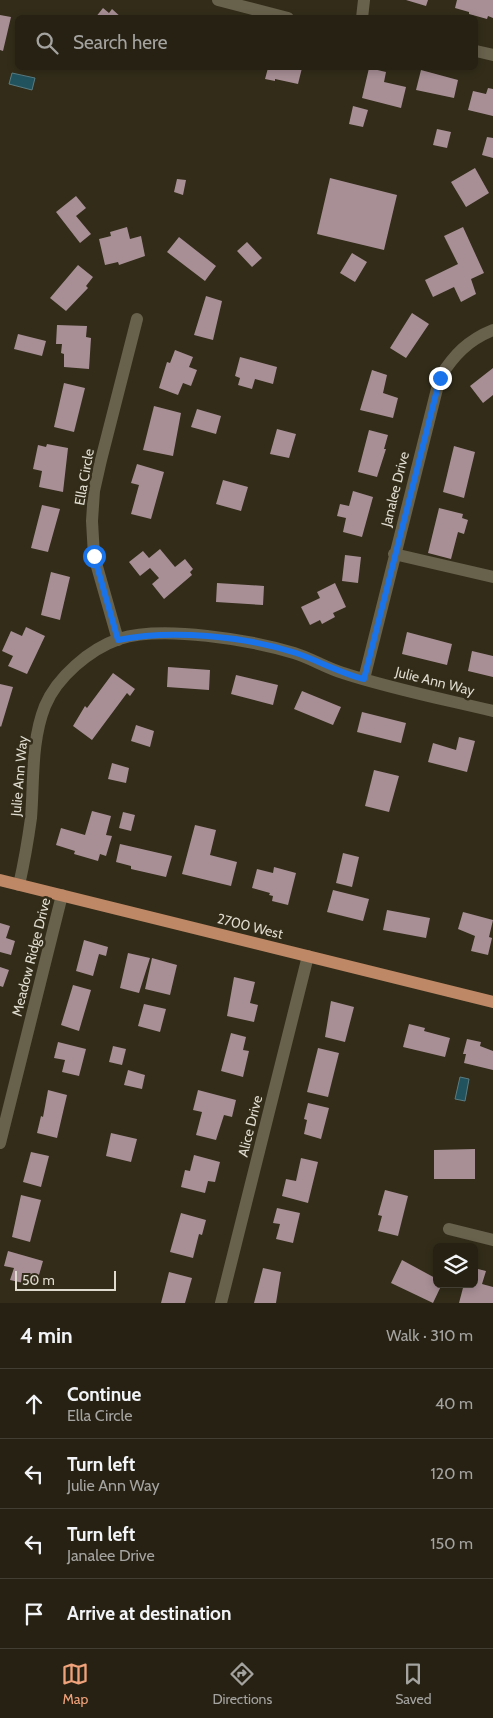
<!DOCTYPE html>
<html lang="en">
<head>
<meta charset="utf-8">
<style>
	:root { --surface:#262113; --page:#322e21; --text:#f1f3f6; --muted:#a4a3a0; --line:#423e33; --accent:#f0a27a }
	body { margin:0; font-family:Cabin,sans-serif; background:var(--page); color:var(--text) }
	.controls { position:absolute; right:15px; bottom:15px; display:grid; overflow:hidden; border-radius:8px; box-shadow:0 2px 8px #0003 }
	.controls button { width:45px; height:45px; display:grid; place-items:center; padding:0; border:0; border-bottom:1px solid var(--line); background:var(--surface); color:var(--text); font:25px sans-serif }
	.scale { position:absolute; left:15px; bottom:12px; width:101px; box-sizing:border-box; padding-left:5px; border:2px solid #dfdbcf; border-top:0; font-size:14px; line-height:18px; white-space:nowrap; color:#dfdbcf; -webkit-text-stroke:4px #322c19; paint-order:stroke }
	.stop { position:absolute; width:15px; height:15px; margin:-11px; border:4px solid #1a73e8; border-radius:50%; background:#fff }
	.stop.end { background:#1a73e8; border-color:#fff; box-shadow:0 1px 5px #0008 }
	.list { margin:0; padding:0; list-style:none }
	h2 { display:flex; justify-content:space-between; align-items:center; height:65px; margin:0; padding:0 20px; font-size:21px }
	h2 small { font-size:16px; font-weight:400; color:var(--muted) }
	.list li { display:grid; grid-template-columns:32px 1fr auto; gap:15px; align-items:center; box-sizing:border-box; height:70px; padding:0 20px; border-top:1px solid var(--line) }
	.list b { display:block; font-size:19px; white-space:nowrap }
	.list p { margin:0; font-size:16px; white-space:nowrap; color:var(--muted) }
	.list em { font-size:16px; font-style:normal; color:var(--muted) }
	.icon { flex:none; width:28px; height:28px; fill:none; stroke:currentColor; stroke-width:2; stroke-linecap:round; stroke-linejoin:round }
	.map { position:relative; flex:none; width:493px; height:1303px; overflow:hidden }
	.search { position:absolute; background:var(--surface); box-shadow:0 2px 8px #0003; left:15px; right:15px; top:15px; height:55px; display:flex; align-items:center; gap:12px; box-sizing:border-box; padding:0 18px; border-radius:8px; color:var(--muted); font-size:19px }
	.sheet { height:345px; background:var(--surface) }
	nav { display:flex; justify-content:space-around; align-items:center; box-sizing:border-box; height:70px; border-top:1px solid var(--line); background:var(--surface); font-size:14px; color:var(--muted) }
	nav a { display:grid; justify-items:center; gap:2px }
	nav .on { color:var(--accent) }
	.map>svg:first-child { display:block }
	.water { fill:#21535f; stroke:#5a7c81 }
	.building { fill:#a88f96 }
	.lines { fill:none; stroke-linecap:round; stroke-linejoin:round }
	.minor { stroke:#68614c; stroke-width:12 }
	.major { stroke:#be8765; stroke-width:12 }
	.route { stroke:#1a73e8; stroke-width:6 }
	.labels { text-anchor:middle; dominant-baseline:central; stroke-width:5; stroke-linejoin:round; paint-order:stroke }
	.street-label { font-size:14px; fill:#dfdbcf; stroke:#322c19 }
</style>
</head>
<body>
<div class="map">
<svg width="493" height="1303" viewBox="0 0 493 1303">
	<rect width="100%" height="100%" fill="#322c19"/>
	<path class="water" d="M12 73 35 78 32 90 9 84Z
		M460 1077 469 1079 465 1101 455 1099Z"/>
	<path class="building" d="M406 0H428L426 6Z
		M457 0H493V18L488 16 487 19 469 14V12L455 8Z
		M103 8 109 13 112 9 122 18H95Z
		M0 15 11 17 3 51 0 50Z
		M268 68H302L298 84 275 79V81L265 79Z
		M369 68 386 72 384 82 406 87 401 108 362 98Z
		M421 70 458 80 454 98 416 90Z
		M488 88 493 89V116L468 110 473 91 486 94Z
		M353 106 368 110 363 127 349 124Z
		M437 129 451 132 447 148 433 145Z
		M487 137 493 138V158L482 155Z
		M475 168 489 193 466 207 451 182Z
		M330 178 397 195 384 250 317 234Z
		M177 179 186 180 183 195 174 192Z
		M76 196 86 208 76 216 91 234 80 243 56 212Z
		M127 227 130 239 141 236 145 256 119 265 118 262 105 265 99 239 111 236 110 232Z
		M463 227 484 273 471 279 476 294 461 302 454 287 433 297 425 280 458 264 444 236Z
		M179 237 216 266 205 281 167 252Z
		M247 242 262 258 252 267 237 251Z
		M352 253 367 262 355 282 340 273Z
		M78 265 93 277 86 286 88 288 66 311 50 298Z
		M206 296 222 301 213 340 194 335Z
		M412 313 429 324 406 358 390 348Z
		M57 325 87 326 86 337 91 338 89 369 64 367V354L61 353 62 344H56Z
		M18 334 46 341 42 356 14 349Z
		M175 350 193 357 189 367 197 370 191 386 183 383 178 395 159 388 167 362 170 363Z
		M240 357 277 367 273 384 255 379 252 389 238 385 240 378 235 376Z
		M493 368V395L483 403 470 386Z
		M372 370 387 375 383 393 398 398 393 418 360 410Z
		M64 383 85 388 74 432 54 427Z
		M154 406 181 413 173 456 143 450Z
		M197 409 221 416 216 434 191 427Z
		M277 429 296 434 289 458 270 454Z
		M369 430 388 435 384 449H386L377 477 358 472Z
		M47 444 68 448 63 492 39 487 42 471 33 469 38 445 46 447Z
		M454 446 475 452 464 498 443 492Z
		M137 464 164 472 151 519 131 514 139 485 131 483Z
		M223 480 248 487 241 511 216 504Z
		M353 491 373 497 362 537 343 532 346 518 337 516 340 504 349 506Z
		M42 505 60 509 48 552 31 548Z
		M439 508 463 514 462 518 468 520 464 534 458 532 451 559 428 553Z
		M160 549 175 567 185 559 193 569 190 572 192 575 164 599 152 584 159 578 150 568 140 576 129 562 143 551 149 558Z
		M345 555 361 557 358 583 342 581Z
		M51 572 70 577 60 620 41 615Z
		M217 583 264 586 263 605 216 602Z
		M335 583 346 607 333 613 335 617 322 624 320 620 310 625 301 607 320 598 317 592Z
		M26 627 45 636 27 674 8 666 13 656 2 651 11 631 22 636Z
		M407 632 452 644 447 665 402 654Z
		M472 651 493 656V677L468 671Z
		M168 667 210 670 209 690 167 687Z
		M113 673 135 689 130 696 127 693 92 740 73 726 85 706 87 708Z
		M236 675 278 685 273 705 231 694Z
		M0 684 13 687 1 727 0 726Z
		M302 691 341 707 333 725 294 709Z
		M362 712 406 723 401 743 357 732Z
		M136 725 154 731 150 747 131 741Z
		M459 737 475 741 467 772 428 762 433 743 456 750Z
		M112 763 129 768 126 783 108 779Z
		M374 770 399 776 389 812 365 806Z
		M92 811 111 816 106 835 112 836 106 856 100 854 98 861 74 854 75 851 56 845 61 828 85 835Z
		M123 812 135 815 131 831 119 828Z
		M195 825 216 830 210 855 237 862 231 886 182 874Z
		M120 844 172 856 166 877 131 869V866L116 862Z
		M343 853 359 857 352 887 336 883Z
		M274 867 296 873 288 905 272 901 273 896 269 895 270 893 252 888 257 869 273 873Z
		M333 890 369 899 363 921 327 912Z
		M387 910 430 918 426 938 383 930Z
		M463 912 493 920 489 937 492 938 488 955 471 951 475 936 458 929Z
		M0 923 10 926 6 938 15 941 11 955 0 952Z
		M84 940 108 947 106 956 99 954 93 976 76 971Z
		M128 953 150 958 139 993 120 988Z
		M152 958 177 965 170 995 145 989Z
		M0 967 9 970 3 987 0 986Z
		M234 977 255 982 250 1003 258 1005 254 1022 227 1016Z
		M73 985 91 990 79 1031 61 1025Z
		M331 1001 354 1007 345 1042 325 1037Z
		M144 1004 166 1009 160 1032 138 1026Z
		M409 1024 425 1028 424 1031 450 1038 445 1057 403 1047Z
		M231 1033 246 1037 243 1050 249 1051 243 1077 221 1071Z
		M467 1039 481 1042 480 1046 493 1051V1070L464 1063 466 1054H463Z
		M58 1042 86 1049 79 1076 62 1072 65 1060 54 1058Z
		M113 1046 126 1049 122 1065 109 1062Z
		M318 1048 339 1053 328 1097 307 1092Z
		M128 1070 145 1075 142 1089 124 1085Z
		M48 1090 67 1095 57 1138 37 1133 41 1116 43 1117Z
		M198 1090 236 1100 232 1117 224 1115 216 1140 196 1135 202 1112 193 1110Z
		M308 1103 329 1108 321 1139 304 1134 307 1120 304 1119Z
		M111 1133 137 1139 131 1162 106 1156Z
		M475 1149V1179H434V1150Z
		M31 1152 49 1156 41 1187 23 1182Z
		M194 1155 220 1162 215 1182 208 1181 205 1193 181 1187 185 1170 190 1171Z
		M301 1158 318 1162 308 1203 282 1196 286 1179 296 1181Z
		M385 1190 408 1196 398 1236 378 1231 382 1216 378 1215Z
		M21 1195 41 1200 30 1242 12 1237Z
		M277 1208 300 1213 293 1243 276 1239 280 1224 273 1223Z
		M181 1213 206 1220 202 1235 199 1234 193 1258 170 1252Z
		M8 1251 43 1261 37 1282 29 1280 28 1284 10 1280 14 1268 4 1266Z
		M402 1260 437 1279V1284H442L433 1303 391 1283Z
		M263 1268 281 1272 276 1303H254Z
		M474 1268 486 1271 482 1284 493 1287V1303H459L464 1284H474Z
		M169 1272 192 1278 185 1303H161Z"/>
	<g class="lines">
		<path class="minor" d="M218 0 288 18
			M362 18 364 0
			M476 51 493 55
			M394 554 493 577
			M118 640 94 556 92 521 94 491 101 460 137 319
			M364 679 440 377C454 355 468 340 493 330
			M19 885C24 863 28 840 31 818 34 781 31 741 45 706 57 677 90 649 119 639 163 625 251 640 294 653 311 658 326 668 343 673 392 689 443 699 493 711
			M0 1143 62 895
			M449 1229 493 1240
			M221 1303 308 956"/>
		<path class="major" d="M0 880 493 1002"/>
	</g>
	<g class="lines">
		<path class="route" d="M94 556 118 640C171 629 244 636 296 653 319 661 340 673 364 679L440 378"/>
	</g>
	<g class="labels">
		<g class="street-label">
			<text transform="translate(84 477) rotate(-80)">Ella Circle</text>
			<text transform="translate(395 489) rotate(-76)">Janalee Drive</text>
			<text transform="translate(435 681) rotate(14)">Julie Ann Way</text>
			<text transform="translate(19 776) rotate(-85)">Julie Ann Way</text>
			<text transform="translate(250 926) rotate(14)">2700 West</text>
			<text transform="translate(31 957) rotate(-76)">Meadow Ridge Drive</text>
			<text transform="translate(250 1126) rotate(-76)">Alice Drive</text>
		</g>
	</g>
</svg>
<div class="controls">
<button><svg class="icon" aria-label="layers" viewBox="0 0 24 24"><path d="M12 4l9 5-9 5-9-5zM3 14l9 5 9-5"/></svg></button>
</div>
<div class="scale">50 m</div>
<div class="stop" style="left:94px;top:556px"></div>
<div class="stop end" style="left:440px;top:378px"></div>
<div class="search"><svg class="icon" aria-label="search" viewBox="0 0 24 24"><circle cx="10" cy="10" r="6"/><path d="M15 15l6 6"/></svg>Search here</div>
</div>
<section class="sheet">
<h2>4 min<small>Walk · 310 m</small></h2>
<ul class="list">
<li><svg class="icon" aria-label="ahead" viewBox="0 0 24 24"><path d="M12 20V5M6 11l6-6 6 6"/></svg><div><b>Continue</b><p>Ella Circle</p></div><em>40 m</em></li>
<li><svg class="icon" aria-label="left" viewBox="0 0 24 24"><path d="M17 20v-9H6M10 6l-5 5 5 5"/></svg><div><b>Turn left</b><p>Julie Ann Way</p></div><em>120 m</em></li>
<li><svg class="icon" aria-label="left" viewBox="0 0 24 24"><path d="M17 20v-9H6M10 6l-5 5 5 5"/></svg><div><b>Turn left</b><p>Janalee Drive</p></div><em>150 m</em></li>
<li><svg class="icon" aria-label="arrive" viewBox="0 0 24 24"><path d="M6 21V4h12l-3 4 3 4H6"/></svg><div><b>Arrive at destination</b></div></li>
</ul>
</section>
<nav>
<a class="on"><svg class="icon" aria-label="map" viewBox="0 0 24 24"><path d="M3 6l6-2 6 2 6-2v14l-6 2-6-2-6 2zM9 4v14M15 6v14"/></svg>Map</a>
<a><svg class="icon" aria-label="directions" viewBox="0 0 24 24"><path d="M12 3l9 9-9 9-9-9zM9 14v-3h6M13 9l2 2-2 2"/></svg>Directions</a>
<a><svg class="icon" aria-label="saved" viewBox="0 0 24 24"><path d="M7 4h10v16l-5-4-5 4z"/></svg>Saved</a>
</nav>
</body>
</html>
